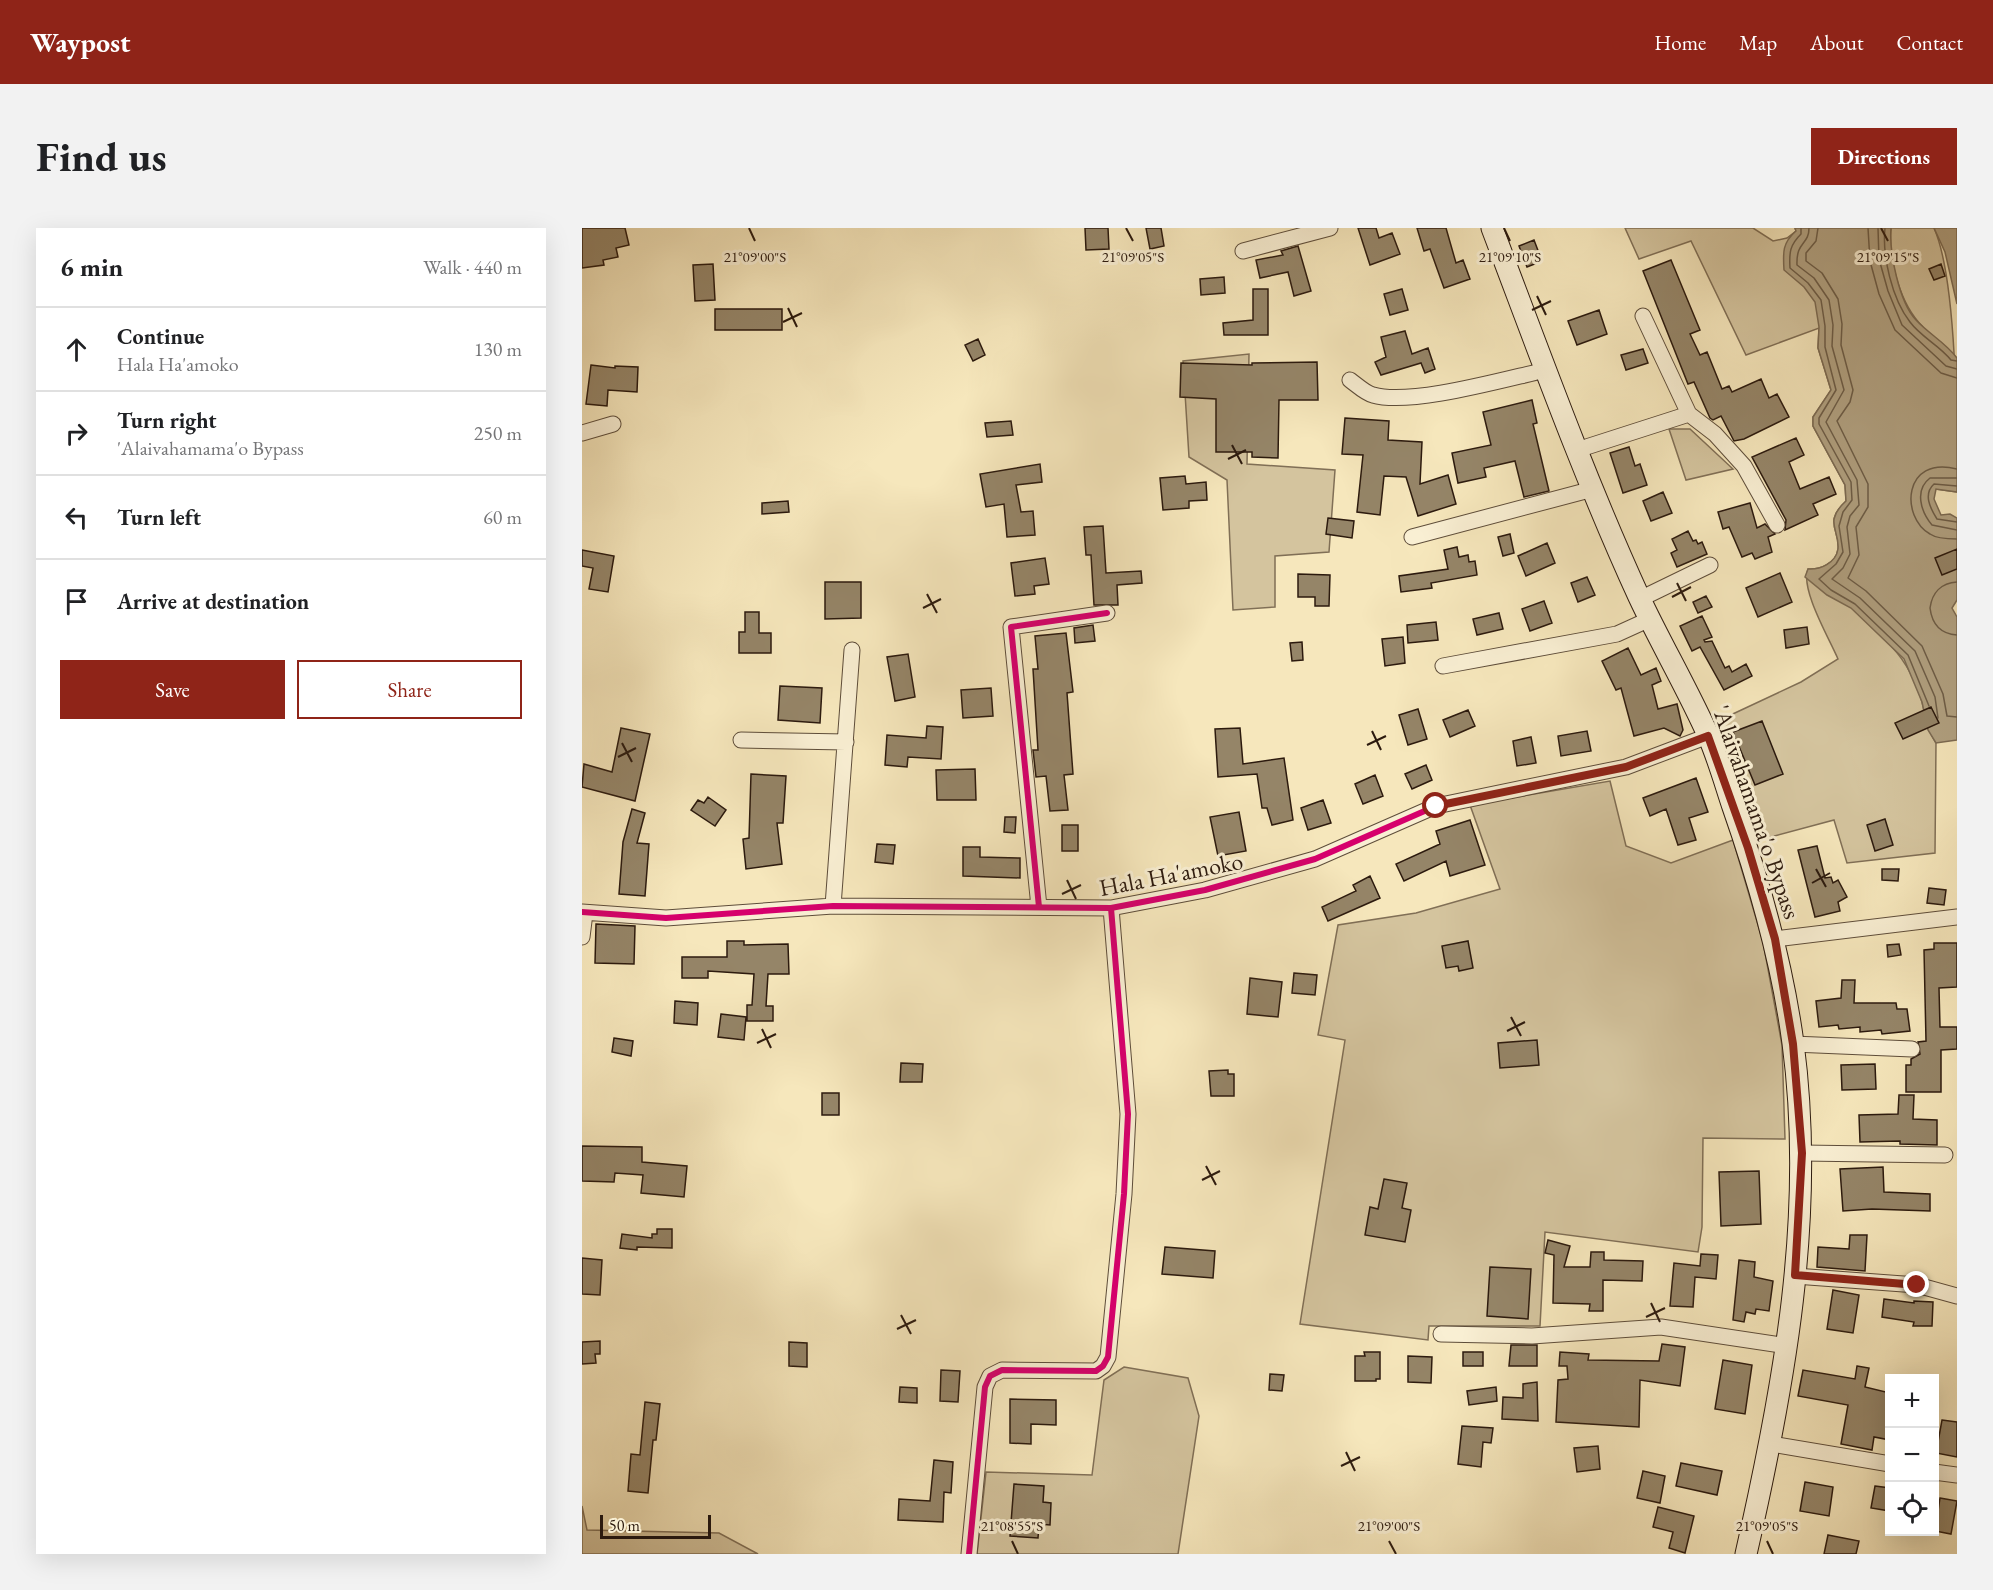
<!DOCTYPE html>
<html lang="en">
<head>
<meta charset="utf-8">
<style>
	:root { --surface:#fff; --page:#f2f2f2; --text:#202124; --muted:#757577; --line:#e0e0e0; --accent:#8f2418 }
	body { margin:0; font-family:"EB Garamond",serif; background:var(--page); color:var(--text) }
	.controls { position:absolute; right:18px; bottom:18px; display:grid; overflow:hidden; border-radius:0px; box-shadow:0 6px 24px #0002 }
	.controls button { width:54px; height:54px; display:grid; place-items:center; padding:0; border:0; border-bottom:2px solid var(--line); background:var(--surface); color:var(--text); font:30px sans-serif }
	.scale { position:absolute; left:18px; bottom:15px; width:111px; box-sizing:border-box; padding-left:6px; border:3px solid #2c1a0e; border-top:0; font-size:16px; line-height:21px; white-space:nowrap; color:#2c1a0e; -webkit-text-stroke:4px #f9efd3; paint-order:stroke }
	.stop { position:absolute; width:18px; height:18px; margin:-14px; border:4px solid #8f2418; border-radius:50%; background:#fff }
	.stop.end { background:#8f2418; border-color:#fff; box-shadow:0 2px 6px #0008 }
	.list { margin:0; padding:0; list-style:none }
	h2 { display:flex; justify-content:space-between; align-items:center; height:78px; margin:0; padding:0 24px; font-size:26px }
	h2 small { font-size:20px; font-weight:400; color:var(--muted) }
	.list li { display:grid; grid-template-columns:39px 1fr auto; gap:18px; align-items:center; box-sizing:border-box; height:84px; padding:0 24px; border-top:2px solid var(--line) }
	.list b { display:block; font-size:22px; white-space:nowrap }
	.list p { margin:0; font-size:20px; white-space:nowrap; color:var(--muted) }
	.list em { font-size:20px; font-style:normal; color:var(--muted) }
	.actions { display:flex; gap:12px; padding:18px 24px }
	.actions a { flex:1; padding:14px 0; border:2px solid var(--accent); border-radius:0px; text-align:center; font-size:21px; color:var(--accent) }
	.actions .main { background:var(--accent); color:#fff }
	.icon { flex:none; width:33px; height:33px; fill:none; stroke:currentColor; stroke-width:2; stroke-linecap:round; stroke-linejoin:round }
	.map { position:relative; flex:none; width:1375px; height:1326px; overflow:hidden; border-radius:0px }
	header { display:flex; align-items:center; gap:36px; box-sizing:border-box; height:84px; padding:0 30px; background:var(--accent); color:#fff }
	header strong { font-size:28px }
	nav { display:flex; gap:33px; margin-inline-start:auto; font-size:21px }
	.intro { display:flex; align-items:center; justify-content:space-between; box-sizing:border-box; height:144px; padding:0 36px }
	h1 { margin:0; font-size:42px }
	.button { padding:15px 27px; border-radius:0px; background:var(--accent); color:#fff; font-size:21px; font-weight:700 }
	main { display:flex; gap:36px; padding:0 36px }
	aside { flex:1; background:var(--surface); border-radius:0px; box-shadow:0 6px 24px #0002 }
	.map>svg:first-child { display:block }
	.green { fill:#d4c49e; stroke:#806f56; stroke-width:1.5 }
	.water { fill:#b1a181; stroke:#7c6b53; stroke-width:1.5 }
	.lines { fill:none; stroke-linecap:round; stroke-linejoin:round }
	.shore { stroke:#6e5e48; stroke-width:1.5 }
	.building { fill:#958568; stroke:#2c1a0e; stroke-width:1.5 }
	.street-casing { stroke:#5e4d3a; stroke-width:17 }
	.secondary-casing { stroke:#2c1a0e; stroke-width:23 }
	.street { stroke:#f9efd3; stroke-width:15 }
	.secondary { stroke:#f9efd3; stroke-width:21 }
	.cycleway-casing { stroke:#f9efd3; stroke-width:10 }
	.cycleway { stroke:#d6006c; stroke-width:6 }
	.route { stroke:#8f2418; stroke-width:8 }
	.ticks { fill:none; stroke:#2c1a0e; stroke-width:2 }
	.labels { text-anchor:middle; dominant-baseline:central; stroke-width:6; stroke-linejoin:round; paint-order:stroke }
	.street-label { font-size:24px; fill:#2c1a0e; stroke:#f9efd3 }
	.ticks-label { font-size:15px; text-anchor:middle; fill:#2c1a0e; stroke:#f9efd3; stroke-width:6; stroke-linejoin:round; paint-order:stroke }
</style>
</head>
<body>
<header>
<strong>Waypost</strong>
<nav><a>Home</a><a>Map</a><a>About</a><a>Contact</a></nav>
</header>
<div class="intro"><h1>Find us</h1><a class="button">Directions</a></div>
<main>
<aside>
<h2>6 min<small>Walk · 440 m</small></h2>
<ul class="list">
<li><svg class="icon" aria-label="ahead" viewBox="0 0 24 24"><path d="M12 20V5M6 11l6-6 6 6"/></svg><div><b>Continue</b><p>Hala Ha'amoko</p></div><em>130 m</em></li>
<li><svg class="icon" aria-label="right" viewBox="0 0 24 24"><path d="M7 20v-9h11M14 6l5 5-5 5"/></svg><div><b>Turn right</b><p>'Alaivahamama'o Bypass</p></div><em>250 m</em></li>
<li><svg class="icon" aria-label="left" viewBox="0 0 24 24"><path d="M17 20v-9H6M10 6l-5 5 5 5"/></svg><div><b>Turn left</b></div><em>60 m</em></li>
<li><svg class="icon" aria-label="arrive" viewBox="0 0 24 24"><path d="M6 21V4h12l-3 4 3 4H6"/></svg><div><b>Arrive at destination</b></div></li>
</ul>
<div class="actions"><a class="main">Save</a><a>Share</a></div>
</aside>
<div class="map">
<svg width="1375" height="1326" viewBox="0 0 1375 1326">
	<rect width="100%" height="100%" fill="#f6e7bc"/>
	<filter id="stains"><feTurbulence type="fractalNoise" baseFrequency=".00333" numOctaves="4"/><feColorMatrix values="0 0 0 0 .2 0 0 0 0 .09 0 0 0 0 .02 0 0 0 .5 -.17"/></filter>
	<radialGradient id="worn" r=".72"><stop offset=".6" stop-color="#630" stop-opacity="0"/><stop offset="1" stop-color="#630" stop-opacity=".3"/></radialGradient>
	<path class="green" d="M1043 0H1171L1191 13 1205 10 1214 3 1213 0 1341 99C1318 76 1306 32 1309 0H1352C1375 52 1375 198 1375 264L1353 261 1310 419C1324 434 1335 455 1340 474 1344 490 1345 501 1354 515L1353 625 1265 635 1252 592 1181 611 1162 551 1138 492 1219 454 1256 431C1247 410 1218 361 1226 341 1238 342 1254 335 1256 321 1258 302 1241 294 1264 273L1263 257 1231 198V189L1249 162 1236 120 1237 100 1164 127 1109 13 1057 31Z
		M667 126 665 236 753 242 747 324 693 328V379L651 382 645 252 607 229 601 133Z
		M1087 201H1108L1151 241 1104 252Z
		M1028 553 1044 618 1089 635 1151 612 1181 714 1200 817 1203 911 1121 910 1120 999 1116 1024 963 1004 958 1098H847L846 1112 718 1096 763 812 736 807 756 697 834 685 918 661 888 577Z
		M542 1139 606 1150 617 1188 596 1326H395L404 1244 510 1247 522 1152Z
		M0 1278 5 1302 137 1305 176 1326H0Z"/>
	<path class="water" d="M1213 0H1309C1307 24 1317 74 1334 92 1347 106 1364 115 1375 130V264L1354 261 1352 271 1359 287 1368 286 1375 290V372L1370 380 1375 389V512L1354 515 1346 502 1340 474 1322 431 1269 380 1245 367 1223 349 1226 341C1238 342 1254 335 1256 321 1258 302 1241 294 1264 273L1263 257 1231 198V189L1249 162 1236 120 1237 99 1233 74 1222 59 1202 42C1201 25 1200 15 1214 3Z
		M1352 0H1375V76L1363 24Z"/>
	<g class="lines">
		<path class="shore" d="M1219 0V6C1208 17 1207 24 1208 40L1226 55 1239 72 1243 98V119L1254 162 1237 190V196L1269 254 1270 272 1261 284 1257 298 1261 324 1254 336 1237 351 1249 362 1273 376 1326 427 1347 478
			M1227 0C1227 17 1214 13 1215 37L1232 50 1247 72 1251 97 1250 118 1262 162 1244 194 1275 252 1277 277 1268 288 1265 299 1268 326 1261 340 1250 351 1278 370 1333 423 1353 469 1356 490
			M1236 0 1234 13 1224 25V33L1240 45 1256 71 1260 96 1259 117 1271 162 1268 174 1255 193 1286 256V279L1274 299 1277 327 1266 350 1284 363 1340 418 1361 466 1365 488 1375 489
			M1286 0 1288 33 1297 66 1313 102 1359 145 1375 150
			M1296 0 1297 31 1306 63 1320 97 1364 138 1375 141
			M1303 0C1300 28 1310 71 1328 94 1339 109 1357 117 1369 132L1375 133
			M1375 241C1321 227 1318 289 1348 306 1355 311 1367 311 1375 311
			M1375 250H1348C1332 262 1339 284 1350 297L1375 302
			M1375 258 1352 256C1341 266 1348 280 1355 291L1375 294
			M1375 354C1359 355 1350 365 1348 380 1350 396 1359 406 1375 407"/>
	</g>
	<path class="building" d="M0 0H43L47 17 34 20 36 29 21 32 22 37 0 40Z
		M503 0H526L527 21 504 22Z
		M564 0H579L582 18 568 21Z
		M776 0H794L797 10 810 5 818 26 788 37Z
		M835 0H864L874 35 881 32 888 51 862 60 848 21 842 23Z
		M952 12 960 33 945 39 937 18Z
		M716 18 729 63 712 68 706 44 678 50 674 32 701 27 699 23Z
		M1089 32 1118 102 1108 106 1118 127 1125 124 1140 161 1147 158 1150 164 1179 151 1187 170 1195 166 1207 189 1162 211 1152 213 1139 188 1131 192 1128 190 1112 154 1106 156 1061 43Z
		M131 36 133 72 113 73 111 37Z
		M1359 36 1363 48 1352 52 1347 41Z
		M642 49 643 65 619 67 618 51Z
		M671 61H686V107H642L641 95 671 92Z
		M820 61 826 82 808 87 802 66Z
		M133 81H200V102H133Z
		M1017 82 1025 106 995 117 986 93Z
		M823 103 830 126 846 120 853 141 843 145 839 135 799 147 793 134 804 129 799 109Z
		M396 111 403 127 391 133 383 117Z
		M1061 121 1066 135 1044 142 1039 127Z
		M735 134 736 172H697L696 230 670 229V224H634V171L598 169 599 135 670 137V135Z
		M9 137 33 140V138L56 139 55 164 26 162 25 178 4 176Z
		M950 172 955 195 951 196 967 263 942 269 933 233 902 240 904 249 876 255 870 225 909 217 901 184Z
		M763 190 807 193 806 212 840 214 838 256 866 247 874 276 836 288 824 249 802 248 798 287 775 284 781 227 760 226Z
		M429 193 431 207 405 209 403 195Z
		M1214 210 1222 227 1207 234 1218 261 1247 249 1254 266 1231 276 1236 287 1203 302 1204 292 1170 229Z
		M1047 219 1053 238 1058 236 1065 257 1041 265 1028 225Z
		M458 236 460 254 434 257 439 284 451 283 453 307 425 309 422 276 404 279 398 246Z
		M603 248 604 256 624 254 625 272 607 273V280L581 282 578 250Z
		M1081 264 1090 285 1069 293 1061 273Z
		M206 273 207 284 180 286V275Z
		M1168 275 1175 300 1183 296 1193 306 1186 309 1190 324 1173 331 1170 325 1160 329 1147 299 1141 301 1136 284Z
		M746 290 772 293 770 310 744 306Z
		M521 298 524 345 559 343 560 355 535 357 536 377H512L509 327H504L502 299Z
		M1106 303 1111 313 1114 312 1116 316 1120 314 1125 326 1095 339 1089 325 1095 322 1090 311Z
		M928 306 932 325 921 328 916 309Z
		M965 315 973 335 944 348 936 328Z
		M875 319 877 329 886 327 887 334 893 333 895 347 849 355 850 360 819 364 817 348 866 341 862 322Z
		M1375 321V341L1360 347 1353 330Z
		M0 322 32 328 26 364 7 361 11 340 0 338Z
		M463 330 467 356 452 358 453 366 433 368 429 335Z
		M1198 345 1210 374 1176 389 1164 360Z
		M716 346 748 347 747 378H733V369H716Z
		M1005 349 1013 367 996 374 989 355Z
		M243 354H279V390L243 391Z
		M1124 368 1130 379 1116 385 1111 374Z
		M962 373 970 395 948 403 940 381Z
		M163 384H177V405H189V425H157V404H163Z
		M917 385 921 401 895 407 891 391Z
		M1120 388 1130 409 1122 412 1123 414 1130 413 1143 440 1147 438 1150 444 1164 436 1170 448 1142 462 1118 419 1110 423 1098 398Z
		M854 394 856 412 826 415 825 397Z
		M511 397 513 413 493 415 492 400Z
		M1225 399 1227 416 1204 420 1202 402Z
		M484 405 491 464 485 465 491 546 482 547 486 582 468 583 464 548 454 549 451 522H456L451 441H456L453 408Z
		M821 409 823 435 803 438 800 411Z
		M720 414 721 432 710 433 708 415Z
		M1046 420 1059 447 1074 440 1079 453 1070 457 1076 481 1095 476 1101 502 1098 508 1082 500 1052 508 1039 460 1034 462 1020 433Z
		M326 426 333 469 313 473 305 429Z
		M198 458 240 460 238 495 196 492Z
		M409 460 411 488 381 490 379 462Z
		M1349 479 1357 495 1321 511 1313 495Z
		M836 481 845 511 826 517 817 487Z
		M886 482 893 498 868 509 861 492Z
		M1180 493 1201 546 1173 557 1151 504Z
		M345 498 361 499 359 531 326 529 325 539 303 537 305 507 344 510Z
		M39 500 68 506 53 573 0 559 2 536 30 544Z
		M658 500 661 536 702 530 711 592 690 597 685 580H680L675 546 636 549 633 501Z
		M1005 503 1009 523 979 528 976 508Z
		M949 509 954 535 935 538 931 513Z
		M844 537 850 552 830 561 823 546Z
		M393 541 394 572H355L354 542Z
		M169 546 204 548 201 595H195L200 636 164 641 161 611 167 610Z
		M793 547 801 568 781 576 773 556Z
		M1114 550 1126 584 1107 590 1114 612 1096 617 1084 581 1068 588 1061 570Z
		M126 569 144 582 133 598 109 582 116 572 122 575Z
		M741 572 749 595 726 602 719 580Z
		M50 581 63 585 55 615 67 616 63 668 37 666 41 614Z
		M657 584 664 623 636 628 628 589Z
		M423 589H434L433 605 422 604Z
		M1303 591 1311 617 1293 623 1285 597Z
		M888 592 903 637 868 648 864 633 822 653 814 636 858 616 854 603Z
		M480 597H496V623H480Z
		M295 616 313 617 311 636 293 634Z
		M1235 618 1243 650 1249 649 1251 655 1256 652 1265 669 1256 674 1258 683 1233 689 1216 622Z
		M381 619H398V629L438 630V650L381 648Z
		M1300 641H1317L1316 653 1300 652Z
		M788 648 798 670 746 693 740 679 774 663 771 657Z
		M1347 660 1364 662 1362 677 1345 675Z
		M14 696 53 698 52 736 13 735Z
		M145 713H162V717L206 716 207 746H186L184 778H191V793H165V777H170L172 746 126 743V750H100V729H145Z
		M886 713 891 740 877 743 876 738 864 740 860 718Z
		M1352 715H1375V759L1357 760 1358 799H1375V821L1359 822V864H1324V837H1329V831L1338 826 1336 814 1344 813 1342 722 1352 721Z
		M1317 716 1319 727 1306 729 1305 717Z
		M712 745 735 747 733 767 710 765Z
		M668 750 700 754 696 789 665 786Z
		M1260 752H1273L1272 775H1314L1315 781H1325L1328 803 1300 806 1299 802 1278 804V799L1257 801 1256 797 1237 799 1234 773 1259 770Z
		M93 773 116 775 115 797 92 795Z
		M139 786 164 789 162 812 136 809Z
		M32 810 51 813 49 828 30 824Z
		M955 812 957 837 918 840 916 815Z
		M319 835 341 836 340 854H318Z
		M1293 836 1294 861 1260 862 1259 837Z
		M646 842V846H652V868H629L627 843Z
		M240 865H257V887H240Z
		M1317 867H1332L1331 891 1355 892V917L1318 916V913L1278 914 1277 887 1316 886Z
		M0 918 60 919V934L105 938 102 969 59 965 61 947 33 945 32 954 0 953Z
		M1301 939 1302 964 1348 966V983L1290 981 1261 983 1258 941Z
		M1177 943 1179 996 1139 998 1137 944Z
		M802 951 825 955 820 980 829 982 823 1014 783 1007 788 979 796 981Z
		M75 1001H90V1020L55 1019V1022L38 1020 40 1006 70 1010V1006H75Z
		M1268 1007H1285L1283 1043 1235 1039 1236 1019 1267 1021Z
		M966 1012 988 1018 982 1039H1008L1009 1024H1022V1032L1061 1033 1060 1053 1021 1052V1083H1007L1008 1076 971 1075 972 1027 963 1025Z
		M583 1019 633 1023 631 1050 580 1046Z
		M1119 1026 1136 1027 1134 1051 1113 1049 1111 1079 1088 1078 1092 1035 1118 1038Z
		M0 1030 20 1032 18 1067 0 1066Z
		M1157 1032 1173 1034 1172 1049 1191 1053 1187 1083 1174 1081 1173 1086 1164 1084 1162 1094 1151 1092Z
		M908 1039 949 1041 946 1091 905 1088Z
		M1251 1062 1277 1067 1271 1105 1245 1101Z
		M1302 1071 1332 1075V1073L1351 1074 1350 1098H1331L1332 1094 1300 1089Z
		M18 1113V1126H13L14 1135 0 1136V1114Z
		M207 1114 225 1115V1139L207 1138Z
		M1080 1116 1103 1119 1098 1158 1058 1152 1057 1199 974 1194 976 1152 986 1151 985 1138H977L978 1124 1007 1126 1006 1132 1077 1133Z
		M929 1117H955V1138H927Z
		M782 1124H798V1151H794V1153H773V1128H783Z
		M881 1124H901V1138H881Z
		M826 1128 850 1129 849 1155 826 1154Z
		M1141 1132 1170 1137 1163 1186 1133 1181Z
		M1275 1138 1287 1140 1283 1159 1308 1165V1212L1292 1209 1290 1222 1259 1216 1266 1177 1216 1168 1221 1142 1273 1151Z
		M359 1142 378 1143 376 1174 358 1173Z
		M688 1146 702 1147 700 1163 687 1162Z
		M955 1154 956 1193 920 1191 921 1169 941 1170V1156Z
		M318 1159 335 1160V1175L317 1174Z
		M914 1159 915 1173 887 1177 885 1163Z
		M428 1171 474 1172V1197L449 1196V1216L428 1215Z
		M63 1174 78 1176 74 1212H71L66 1265 46 1263 49 1226 58 1227Z
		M1360 1192 1375 1194V1229L1354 1225Z
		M880 1198 911 1200 909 1215 901 1214 899 1239 876 1236Z
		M1016 1218 1018 1241 995 1244 992 1220Z
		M352 1232 371 1234 369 1265 362 1264 361 1294 316 1292 317 1271 348 1273Z
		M1099 1235 1140 1243 1135 1267 1094 1258Z
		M1061 1243 1083 1248 1078 1275 1055 1270Z
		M1223 1254 1251 1259 1247 1288 1218 1283Z
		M432 1256 462 1258 461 1274 469 1275 468 1297 457 1296 456 1310 428 1308Z
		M1293 1258 1308 1260V1283L1289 1280Z
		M1358 1270 1375 1273 1369 1306 1353 1303Z
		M1076 1279 1112 1288 1103 1325 1087 1320 1091 1304 1071 1299Z
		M1246 1307 1277 1313 1274 1326H1242Z"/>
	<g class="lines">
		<defs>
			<path id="street" d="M661 23 748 0
				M1061 88 1107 186 1133 206 1162 238 1195 297
				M768 152C775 157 783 165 791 167 829 178 923 151 964 142
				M0 205 31 196
				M995 222 1107 186
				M830 309 1011 261
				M1058 371 1128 337
				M861 438 1035 406 1068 391
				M159 512 264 514
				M251 678 270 422
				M457 679 429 399 525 385
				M0 684 84 690 251 678 529 680 623 662 733 631 854 578 1044 539 1126 508
				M0 709 3 685
				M1193 711 1375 689
				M1211 816 1330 821
				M1220 925 1363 927
				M1213 1048 1335 1057 1375 1068
				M859 1106 950 1108 1079 1099 1206 1118
				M1189 1216 1308 1236
				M1352 1244 1375 1247
				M387 1326 403 1159 408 1148 420 1142 514 1143 521 1138 526 1129 542 966 546 886 529 680"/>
			<path id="secondary" d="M910 0C957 124 1002 249 1057 369 1079 416 1105 460 1126 507 1136 530 1143 555 1151 579 1178 656 1200 734 1211 815 1234 987 1202 1159 1164 1326"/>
		</defs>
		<use href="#street" class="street-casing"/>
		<use href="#secondary" class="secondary-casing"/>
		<use href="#street" class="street"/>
		<use href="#secondary" class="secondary"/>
		<defs>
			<path id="cycleway" d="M457 679 429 399 525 385
				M0 684 84 690 251 678 529 680 623 662 733 631 854 578 1044 539 1126 508
				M387 1326 403 1159 408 1148 420 1142 514 1143 521 1138 526 1129 542 966 546 886 529 680"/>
		</defs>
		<use href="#cycleway" class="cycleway-casing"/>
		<use href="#cycleway" class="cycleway"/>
	</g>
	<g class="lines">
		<path class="route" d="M854 578 1044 539 1126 508 1166 620 1193 711 1211 816 1220 925 1213 1047 1335 1057"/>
	</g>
	<path class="ticks" d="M167 0 173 13M544 0 551 13M922 0 928 13M1299 0 1306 13M955 68 964 87M206 80 215 99M950 82 969 73M201 94 220 85M650 217 660 236M646 231 664 222M1095 355 1104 373M345 366 355 385M1090 369 1109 359M341 380 359 371M790 503 799 522M40 515 50 534M785 517 804 508M36 529 54 520M1234 641 1244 659M485 652 494 671M1230 655 1248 645M480 666 499 657M929 789 939 808M180 801 189 820M925 803 943 794M175 815 194 806M624 938 634 957M620 952 638 943M1069 1075 1078 1094M319 1087 329 1106M1064 1089 1083 1080M315 1101 334 1092M764 1224 773 1243M759 1238 778 1229M430 1313 436 1326M807 1313 814 1326M1185 1313 1191 1326"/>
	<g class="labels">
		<g class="street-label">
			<text transform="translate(1175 584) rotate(71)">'Alaivahamama'o Bypass</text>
			<text transform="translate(589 646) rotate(-11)">Hala Ha'amoko</text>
		</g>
	</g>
	<g class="ticks-label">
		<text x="173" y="34">21°09'00"S</text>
		<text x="551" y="34">21°09'05"S</text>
		<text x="928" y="34">21°09'10"S</text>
		<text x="1306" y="34">21°09'15"S</text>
		<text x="430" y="1303">21°08'55"S</text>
		<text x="807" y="1303">21°09'00"S</text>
		<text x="1185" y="1303">21°09'05"S</text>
	</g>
	<rect width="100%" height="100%" filter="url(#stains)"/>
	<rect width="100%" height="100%" fill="url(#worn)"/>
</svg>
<div class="controls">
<button>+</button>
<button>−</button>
<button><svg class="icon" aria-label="locate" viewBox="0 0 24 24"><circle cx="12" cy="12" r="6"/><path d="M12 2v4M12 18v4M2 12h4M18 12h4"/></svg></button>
</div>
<div class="scale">50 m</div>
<div class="stop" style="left:854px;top:578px"></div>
<div class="stop end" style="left:1335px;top:1057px"></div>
</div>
</main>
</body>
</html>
